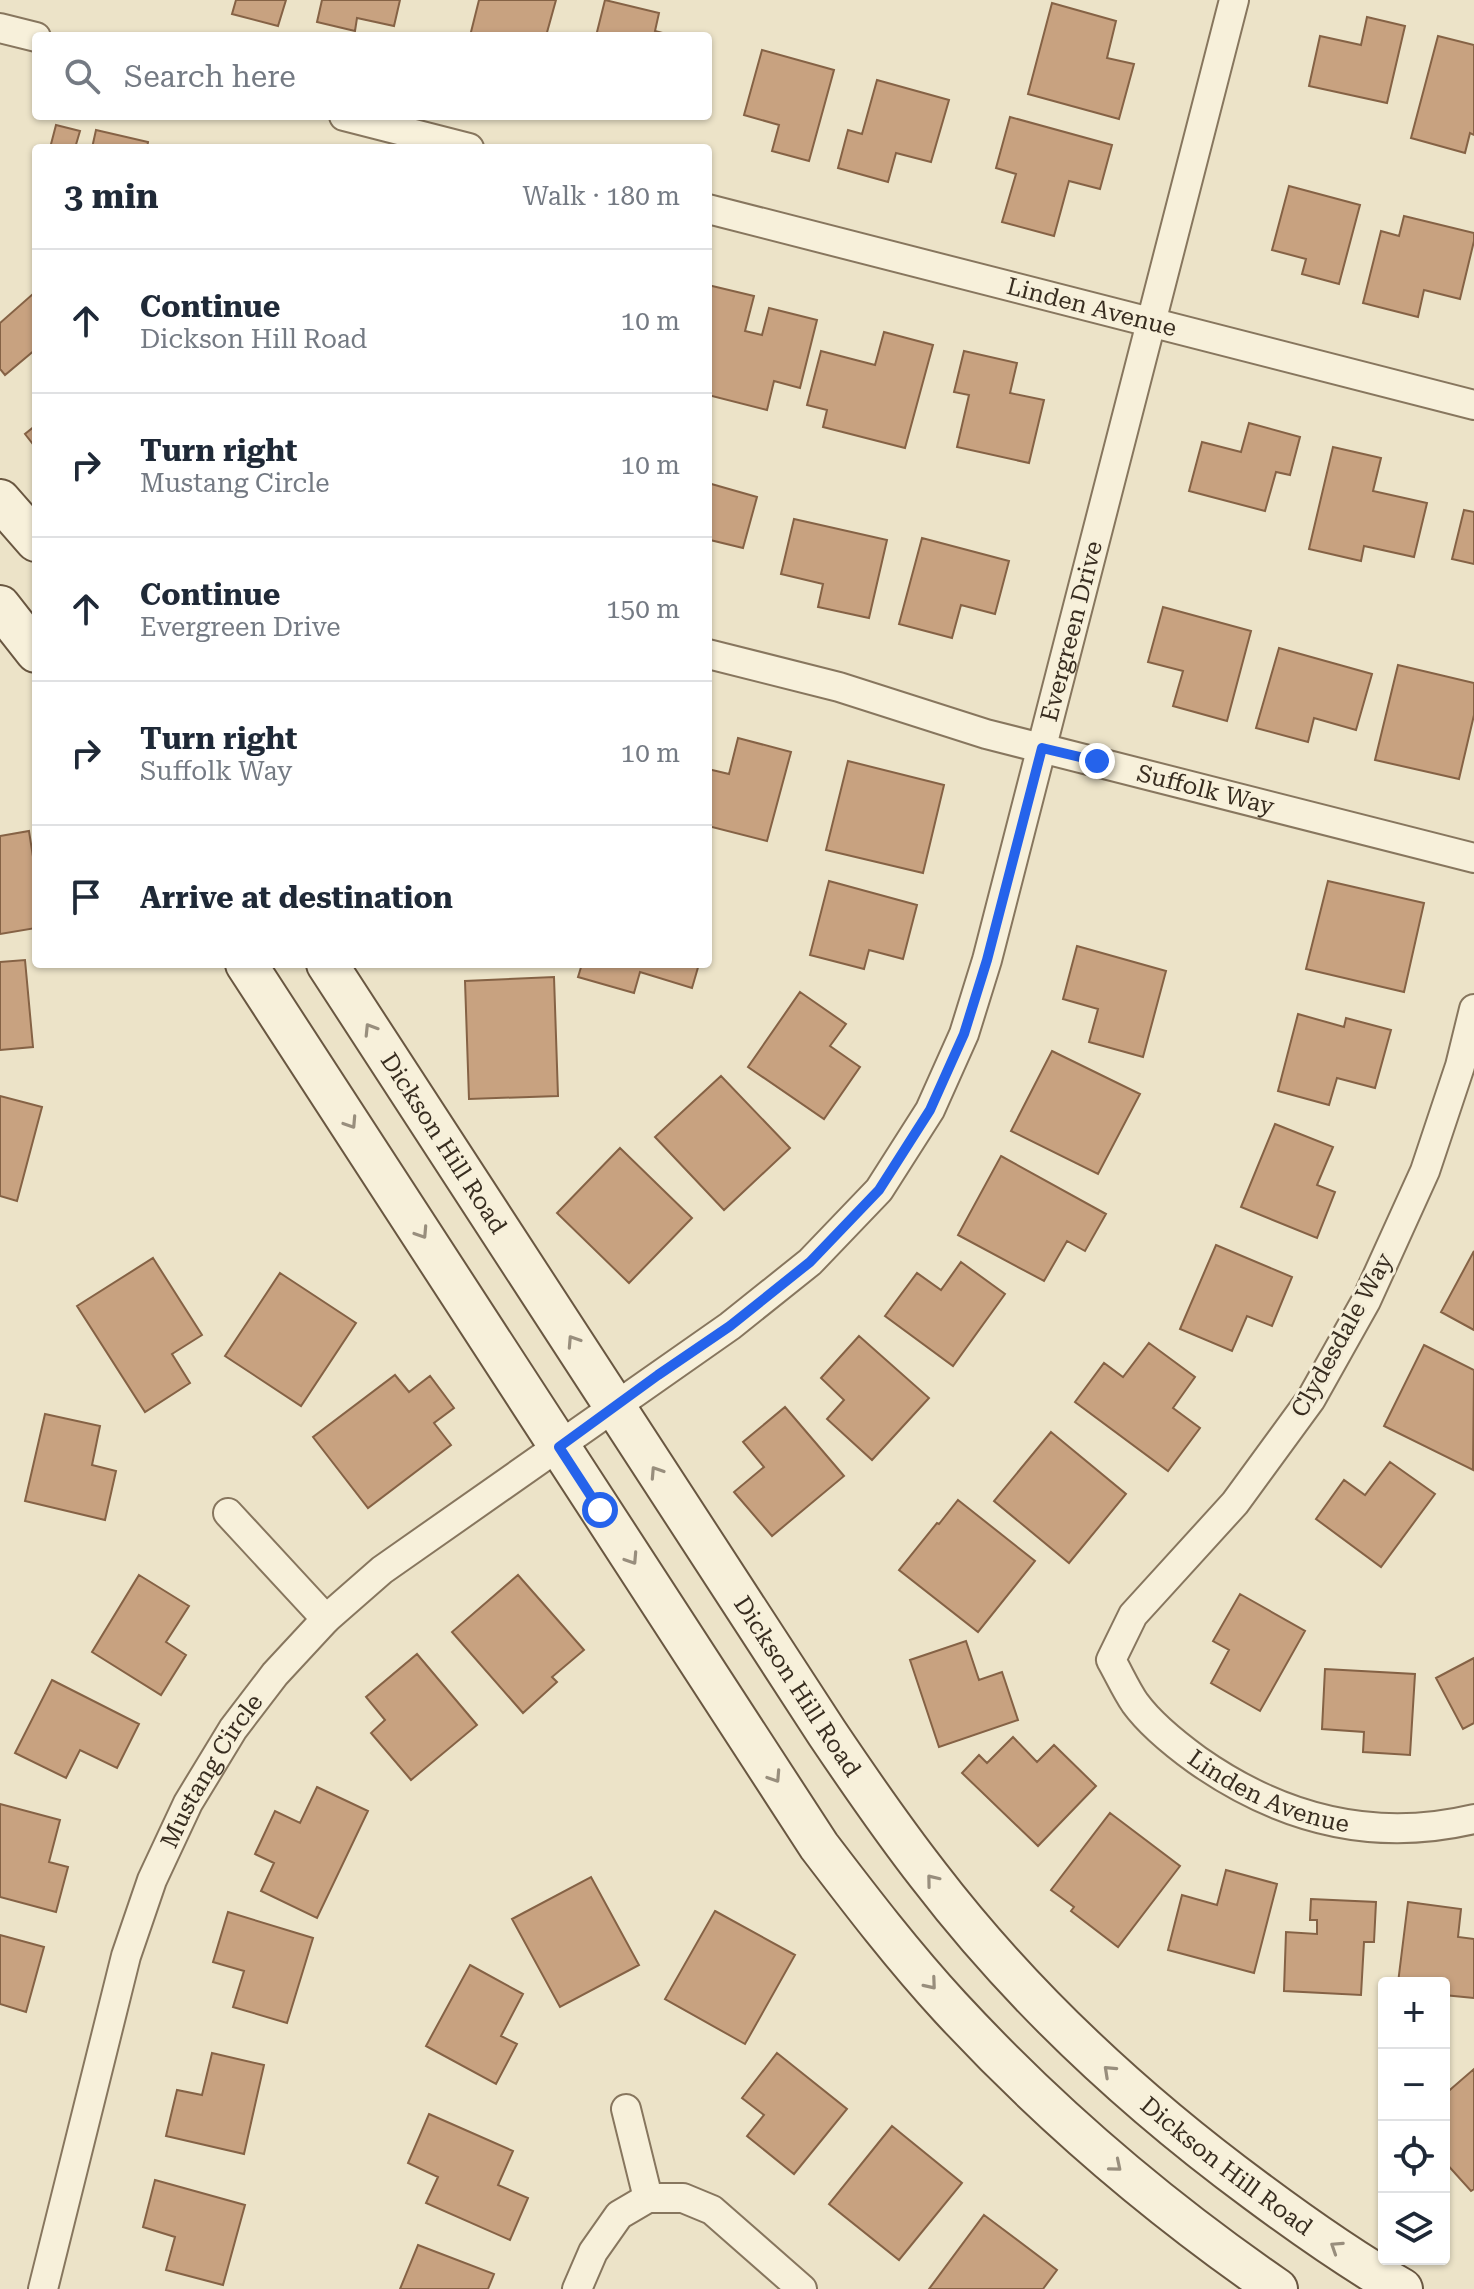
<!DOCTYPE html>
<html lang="en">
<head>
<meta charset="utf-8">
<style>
	:root { --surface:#fff; --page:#f2f2f3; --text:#1f2937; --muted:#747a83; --line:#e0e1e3 }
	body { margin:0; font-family:"Roboto Serif",serif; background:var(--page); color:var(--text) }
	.controls { position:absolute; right:24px; bottom:24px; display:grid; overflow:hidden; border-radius:8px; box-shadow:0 2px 6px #0004 }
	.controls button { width:72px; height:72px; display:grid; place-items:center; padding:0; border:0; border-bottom:2px solid var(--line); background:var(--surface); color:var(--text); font:40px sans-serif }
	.stop { position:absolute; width:24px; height:24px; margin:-18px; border:6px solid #2563eb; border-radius:50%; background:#fff }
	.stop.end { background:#2563eb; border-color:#fff; box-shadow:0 2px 8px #0008 }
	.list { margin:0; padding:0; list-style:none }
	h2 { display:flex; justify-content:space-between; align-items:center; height:104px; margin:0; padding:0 32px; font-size:34px }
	h2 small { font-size:26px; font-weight:400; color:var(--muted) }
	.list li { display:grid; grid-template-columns:52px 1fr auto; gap:24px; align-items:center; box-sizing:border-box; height:144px; padding:0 32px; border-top:2px solid var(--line) }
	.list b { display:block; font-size:30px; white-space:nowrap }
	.list p { margin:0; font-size:26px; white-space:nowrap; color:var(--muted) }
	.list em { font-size:26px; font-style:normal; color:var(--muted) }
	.icon { flex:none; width:44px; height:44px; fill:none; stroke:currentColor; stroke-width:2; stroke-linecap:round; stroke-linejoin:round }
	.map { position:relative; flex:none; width:1474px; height:2289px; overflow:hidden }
	.search { position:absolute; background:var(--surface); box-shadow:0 2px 6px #0004; left:32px; top:32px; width:680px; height:88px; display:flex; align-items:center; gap:20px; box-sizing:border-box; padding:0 28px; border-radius:8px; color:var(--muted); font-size:30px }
	.panel { position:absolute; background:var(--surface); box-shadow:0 2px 6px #0004; left:32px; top:144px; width:680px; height:824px; border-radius:8px }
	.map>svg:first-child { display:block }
	.building { fill:#c8a280; stroke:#856245; stroke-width:2 }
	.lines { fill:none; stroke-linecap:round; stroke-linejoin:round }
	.street-casing { stroke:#87765e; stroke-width:32 }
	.secondary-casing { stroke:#695741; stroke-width:44 }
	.street { stroke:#f7f0da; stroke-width:28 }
	.secondary { stroke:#f7f0da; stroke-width:40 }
	.oneway { stroke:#988e7d }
	.route { stroke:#2563eb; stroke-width:10 }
	.labels { text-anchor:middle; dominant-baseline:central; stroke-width:6; stroke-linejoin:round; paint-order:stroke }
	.street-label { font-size:24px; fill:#382d20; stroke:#f4edd7 }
</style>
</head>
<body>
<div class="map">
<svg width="1474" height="2289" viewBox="0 0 1474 2289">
	<rect width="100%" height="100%" fill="#ece3c8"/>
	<path class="building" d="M236 0H286L278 26 232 14Z
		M322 0H400L394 26 357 18 355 31 317 22Z
		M479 0H556L546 36H470Z
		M605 0 659 13 655 31 674 36H596Z
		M1052 3 1116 21 1107 58 1134 64 1119 119 1028 94Z
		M1367 17 1405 26 1387 103 1309 86 1320 36 1361 45Z
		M1438 36 1474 45V135L1470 133 1465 153 1411 138Z
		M762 50 834 70 809 161 772 151 779 125 744 115Z
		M877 80 949 100 931 162 896 153 888 182 838 168 848 130 862 134Z
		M1010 117 1112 145 1100 189 1069 181 1054 236 1002 222 1016 174 996 168Z
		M56 125 80 131 75 148H50Z
		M96 130 148 142 147 148H92Z
		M1289 186 1360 205 1339 284 1302 274 1306 259 1272 250Z
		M1404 216 1474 233V241L1460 299 1424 290 1418 317 1363 303 1381 231 1399 236Z
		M708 285 754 296 745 331 762 335 769 308 817 320 800 388 774 381 767 410 708 395Z
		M34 293 36 295V349L5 375 0 369V323Z
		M884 332 933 345 905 448 823 427 827 410 807 405 821 351 875 365Z
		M964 351 1017 363 1010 393 1044 400 1029 463 957 447 969 395 954 392Z
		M1249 423 1300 437 1290 475 1276 472 1265 511 1189 491 1202 442 1241 452Z
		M36 425V448L25 434Z
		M1333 447 1381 458 1373 491 1427 503 1414 557 1364 546 1361 561 1309 549Z
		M708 483 757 497 743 548 710 540 708 546Z
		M1464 510 1474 512V564L1452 559Z
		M794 519 887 540 869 618 818 607 823 584 781 574Z
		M922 538 1009 561 995 614 961 605 952 638 899 624Z
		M1163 607 1251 631 1227 721 1173 706 1183 671 1148 662Z
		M1279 648 1372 674 1356 730 1314 718 1308 742 1256 728Z
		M1398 665 1474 683V715L1459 779 1375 760Z
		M738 738 791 752 767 841 708 826V769L729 774Z
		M848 761 944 785 923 873 826 850Z
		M29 831 36 876V928L0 934V836Z
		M829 881 917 905 903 959 869 950 864 969 810 955Z
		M1328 881 1424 903 1404 992 1306 969Z
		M1077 946 1166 971 1143 1057 1089 1042 1098 1009 1063 999Z
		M25 960 33 1047 0 1050V962Z
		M582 964H699L692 988 640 972 634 993 578 977Z
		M554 977 558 1096 469 1099 465 981Z
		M800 992 846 1024 830 1046 860 1067 824 1119 748 1067Z
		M1298 1014 1344 1027 1346 1018 1391 1030 1375 1088 1337 1078 1329 1105 1278 1091Z
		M1052 1051 1140 1094 1098 1174 1011 1131Z
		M721 1076 790 1148 724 1210 655 1137Z
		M0 1096 42 1107 17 1201 0 1196Z
		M1275 1124 1333 1147 1317 1185 1335 1192 1317 1238 1241 1207Z
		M620 1148 692 1218 629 1283 557 1213Z
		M1001 1156 1106 1214 1085 1251 1067 1241 1044 1281 958 1235Z
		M1216 1245 1292 1277 1272 1326 1247 1316 1232 1351 1180 1329Z
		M1474 1251V1330L1441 1312Z
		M153 1258 202 1335 172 1354 190 1383 145 1412 77 1306Z
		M961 1262 1005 1294 953 1366 885 1316 917 1273 941 1290Z
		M280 1273 356 1323 301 1406 225 1356Z
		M859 1336 929 1398 872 1460 827 1419 844 1400 821 1378Z
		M1149 1343 1195 1377 1173 1408 1200 1428 1168 1471 1075 1402 1104 1363 1123 1377Z
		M1424 1345 1474 1370 1473 1470 1384 1426Z
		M395 1375 409 1392 430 1376 454 1408 434 1423 451 1445 368 1508 313 1437Z
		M785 1407 844 1476 772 1536 734 1492 764 1467 743 1442Z
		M45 1414 100 1426 92 1465 116 1471 105 1520 25 1501Z
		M1051 1432 1126 1494 1069 1563 994 1501Z
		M1390 1462 1435 1494 1381 1567 1316 1519 1344 1480 1365 1495Z
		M958 1500 1035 1561 978 1632 899 1570 937 1523 939 1524Z
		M139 1575 189 1606 166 1642 186 1655 161 1695 92 1652Z
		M518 1575 584 1650 552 1677 557 1682 523 1713 452 1632Z
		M1240 1594 1305 1631 1260 1711 1211 1683 1229 1650 1213 1641Z
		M966 1641 979 1680 1002 1672 1018 1720 939 1747 910 1660Z
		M417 1654 477 1725 411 1780 371 1733 385 1720 366 1697Z
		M1474 1658V1723L1463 1729 1436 1678Z
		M1325 1669 1415 1674 1410 1755 1363 1752 1364 1732 1322 1729Z
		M52 1680 139 1724 117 1768 80 1750 66 1778 15 1753Z
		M1013 1737 1037 1762 1054 1745 1096 1786 1038 1846 962 1773 979 1755 987 1763Z
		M317 1787 368 1811 317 1918 261 1891 274 1863 255 1854 275 1811 300 1823Z
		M0 1804 60 1820 49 1862 68 1867 56 1912 0 1897Z
		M1110 1813 1180 1866 1118 1947 1071 1911 1074 1907 1051 1890Z
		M1226 1870 1277 1884 1254 1973 1168 1950 1182 1895 1217 1905Z
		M591 1877 639 1965 560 2007 512 1919Z
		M1311 1899 1376 1902 1374 1942H1364L1361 1995 1284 1991 1286 1932 1317 1934V1920H1310Z
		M1408 1902 1461 1909 1458 1937 1474 1939V1998L1444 1995V1983H1398Z
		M715 1911 795 1955 745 2044 665 1999Z
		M228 1912 313 1938 287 2023 233 2007 244 1971 213 1962Z
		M0 1935 44 1947 26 2012 0 2004Z
		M470 1965 523 1994 501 2036 517 2044 496 2084 426 2046Z
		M212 2053 264 2065 244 2154 166 2136 177 2090 202 2095Z
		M777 2053 847 2109 794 2174 747 2136 764 2115 742 2098Z
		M1474 2069V2189L1471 2191 1444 2161V2095Z
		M429 2114 513 2151 498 2185 528 2198 510 2240 426 2203 438 2177 408 2163Z
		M892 2126 962 2183 899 2260 829 2204Z
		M155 2180 245 2205 223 2285 166 2270 175 2237 143 2227Z
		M984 2215 1057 2270 1043 2289H929Z
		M418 2245 494 2274 488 2289H400Z"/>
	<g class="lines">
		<defs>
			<g id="street">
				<path d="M0 28 36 37"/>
				<path d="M344 116 469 148"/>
				<path id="s1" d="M708 209 1474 405"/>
				<path id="s2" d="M708 654 839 687 986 734 1474 858"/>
				<path id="s3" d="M1474 1009 1460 1066 1425 1171 1366 1301 1311 1399 1235 1503 1133 1615 1111 1660C1119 1674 1126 1690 1135 1703 1151 1725 1175 1744 1197 1760 1281 1819 1373 1843 1474 1819"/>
				<path d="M228 1513 326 1619"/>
				<path d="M626 2109 648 2198"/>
				<path id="s4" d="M43 2289 126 1956 152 1880 188 1803 233 1729 275 1674 326 1619 382 1570 730 1326 810 1262 879 1190 930 1110 964 1034 987 960 1234 0"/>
				<path d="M577 2289 593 2252 619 2215 648 2198H683L712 2210 802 2289"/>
			</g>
			<g id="secondary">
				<path d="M0 500 36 541"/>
				<path d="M0 606 36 652"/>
				<path d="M246 964 819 1846C861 1901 903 1956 950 2007 1048 2113 1158 2207 1277 2289"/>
				<path id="s5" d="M327 964 827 1733C860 1782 893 1830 929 1876 1021 1996 1134 2101 1256 2191 1303 2226 1351 2260 1402 2289"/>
			</g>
		</defs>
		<use href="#street" class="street-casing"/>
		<use href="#secondary" class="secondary-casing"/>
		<use href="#street" class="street"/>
		<use href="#secondary" class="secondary"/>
	</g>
	<defs><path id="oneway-chevron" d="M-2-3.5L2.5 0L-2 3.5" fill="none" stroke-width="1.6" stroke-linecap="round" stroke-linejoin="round" transform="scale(2)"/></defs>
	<g class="oneway">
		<use href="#oneway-chevron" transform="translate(370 1029) rotate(-122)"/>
		<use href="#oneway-chevron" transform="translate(351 1123) rotate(57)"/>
		<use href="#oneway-chevron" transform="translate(422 1233) rotate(57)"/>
		<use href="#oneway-chevron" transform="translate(573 1341) rotate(-123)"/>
		<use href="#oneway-chevron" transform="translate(656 1472) rotate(-123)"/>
		<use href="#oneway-chevron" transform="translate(632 1559) rotate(57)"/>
		<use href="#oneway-chevron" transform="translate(775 1777) rotate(57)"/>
		<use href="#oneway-chevron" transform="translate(932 1880) rotate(-129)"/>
		<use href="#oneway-chevron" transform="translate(931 1984) rotate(50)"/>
		<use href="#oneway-chevron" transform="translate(1109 2071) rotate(-137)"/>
		<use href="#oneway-chevron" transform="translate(1116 2166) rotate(40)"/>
		<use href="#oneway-chevron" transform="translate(1336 2247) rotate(-147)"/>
	</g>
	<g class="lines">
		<path class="route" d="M600 1510 559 1447 658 1375 730 1326 810 1262 879 1190 930 1110 964 1034 987 960 1042 748 1097 761"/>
	</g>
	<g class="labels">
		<g class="street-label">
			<text stroke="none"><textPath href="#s1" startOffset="396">Linden Avenue</textPath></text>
			<text stroke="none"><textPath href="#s4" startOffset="2036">Evergreen Drive</textPath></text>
			<text stroke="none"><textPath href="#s2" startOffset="516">Suffolk Way</textPath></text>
			<text stroke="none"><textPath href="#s5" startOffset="214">Dickson Hill Road</textPath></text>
			<text transform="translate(1342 1335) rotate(-61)">Clydesdale Way</text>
			<text stroke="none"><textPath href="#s5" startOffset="862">Dickson Hill Road</textPath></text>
			<text stroke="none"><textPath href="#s4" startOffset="548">Mustang Circle</textPath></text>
			<text stroke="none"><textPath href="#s3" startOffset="968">Linden Avenue</textPath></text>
			<text stroke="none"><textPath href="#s5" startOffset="1510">Dickson Hill Road</textPath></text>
		</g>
	</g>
</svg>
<div class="controls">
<button>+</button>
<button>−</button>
<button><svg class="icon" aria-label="locate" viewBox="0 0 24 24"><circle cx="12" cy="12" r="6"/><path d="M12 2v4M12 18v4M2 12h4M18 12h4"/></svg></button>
<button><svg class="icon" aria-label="layers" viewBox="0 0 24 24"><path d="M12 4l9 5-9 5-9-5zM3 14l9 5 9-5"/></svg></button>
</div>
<div class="stop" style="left:600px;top:1510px"></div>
<div class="stop end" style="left:1097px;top:761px"></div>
<div class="search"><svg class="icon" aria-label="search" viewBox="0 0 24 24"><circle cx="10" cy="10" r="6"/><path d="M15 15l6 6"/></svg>Search here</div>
<section class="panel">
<h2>3 min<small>Walk · 180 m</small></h2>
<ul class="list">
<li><svg class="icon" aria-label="ahead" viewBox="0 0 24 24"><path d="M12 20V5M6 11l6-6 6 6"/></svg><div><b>Continue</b><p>Dickson Hill Road</p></div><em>10 m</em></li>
<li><svg class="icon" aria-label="right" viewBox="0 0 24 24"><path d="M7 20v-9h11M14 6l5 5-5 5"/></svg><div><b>Turn right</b><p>Mustang Circle</p></div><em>10 m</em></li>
<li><svg class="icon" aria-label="ahead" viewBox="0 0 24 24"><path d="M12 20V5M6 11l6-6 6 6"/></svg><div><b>Continue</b><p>Evergreen Drive</p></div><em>150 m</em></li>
<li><svg class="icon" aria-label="right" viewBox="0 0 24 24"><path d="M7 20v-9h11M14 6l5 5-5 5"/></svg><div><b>Turn right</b><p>Suffolk Way</p></div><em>10 m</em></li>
<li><svg class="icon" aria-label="arrive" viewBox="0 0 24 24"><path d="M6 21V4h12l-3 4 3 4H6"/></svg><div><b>Arrive at destination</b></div></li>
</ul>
</section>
</div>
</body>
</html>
